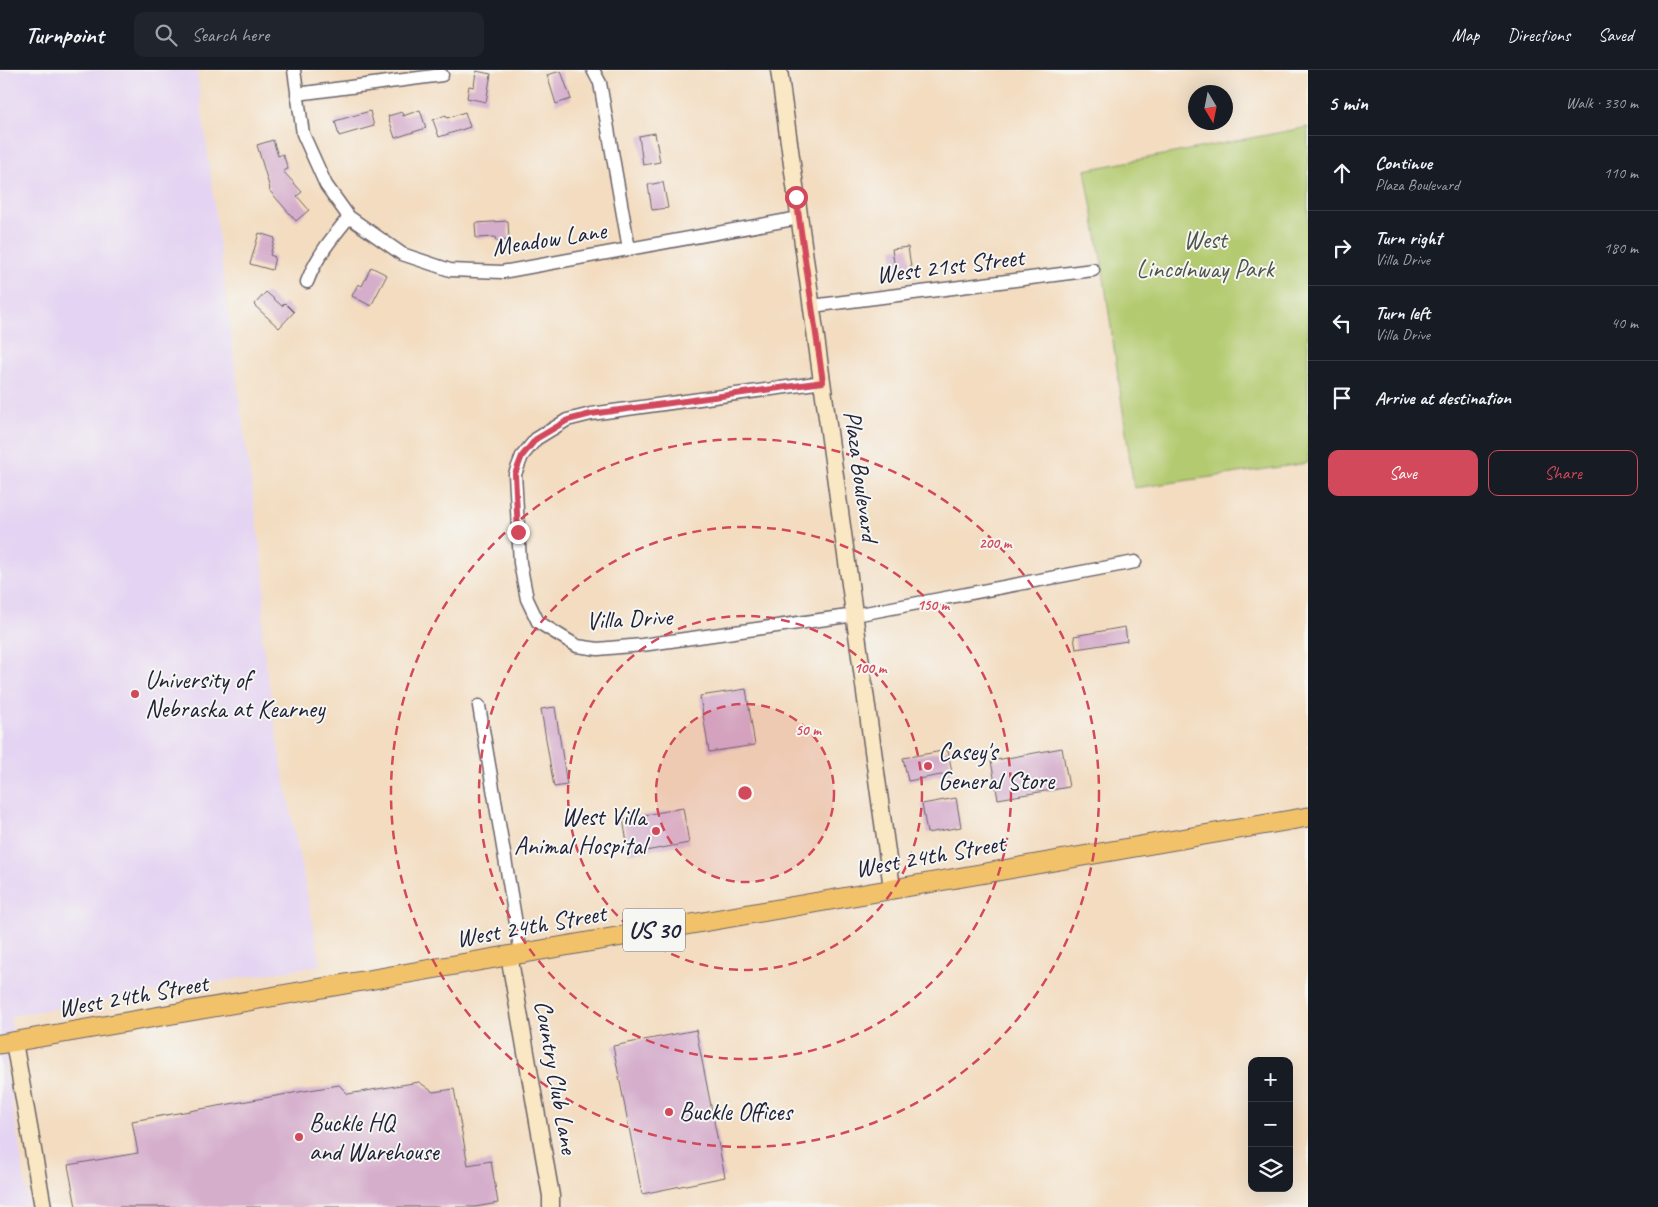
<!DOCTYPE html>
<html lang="en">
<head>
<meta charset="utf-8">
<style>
	:root { --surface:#171b24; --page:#20242c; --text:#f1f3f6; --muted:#9ea1a6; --line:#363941; --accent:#d1495b }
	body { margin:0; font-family:Caveat,sans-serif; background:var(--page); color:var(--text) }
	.controls { position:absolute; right:15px; bottom:15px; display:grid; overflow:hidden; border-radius:10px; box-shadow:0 5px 20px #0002 }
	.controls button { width:45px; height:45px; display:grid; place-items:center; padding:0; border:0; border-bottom:1px solid var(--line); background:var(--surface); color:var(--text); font:25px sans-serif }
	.compass { position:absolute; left:1188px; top:15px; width:45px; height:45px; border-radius:50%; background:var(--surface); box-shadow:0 5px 20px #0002; rotate:170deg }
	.stop { position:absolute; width:15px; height:15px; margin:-11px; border:4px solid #d1495b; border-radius:50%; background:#fff }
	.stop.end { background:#d1495b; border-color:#fff; box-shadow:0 1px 5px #0008 }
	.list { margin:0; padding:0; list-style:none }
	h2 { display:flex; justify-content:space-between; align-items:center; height:65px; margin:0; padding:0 20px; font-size:21px }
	h2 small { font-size:16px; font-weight:400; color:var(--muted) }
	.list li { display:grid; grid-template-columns:32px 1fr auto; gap:15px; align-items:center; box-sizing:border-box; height:75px; padding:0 20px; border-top:1px solid var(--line) }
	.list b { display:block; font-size:19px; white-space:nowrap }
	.list p { margin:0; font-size:16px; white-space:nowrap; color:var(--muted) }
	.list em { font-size:16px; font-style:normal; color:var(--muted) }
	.actions { display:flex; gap:10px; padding:15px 20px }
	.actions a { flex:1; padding:11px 0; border:1px solid var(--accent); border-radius:10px; text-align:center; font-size:18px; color:var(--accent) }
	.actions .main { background:var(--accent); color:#fff }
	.icon { flex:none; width:28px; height:28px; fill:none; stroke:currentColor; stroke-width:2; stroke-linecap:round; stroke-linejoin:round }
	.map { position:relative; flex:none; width:1308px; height:1137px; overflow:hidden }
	header { display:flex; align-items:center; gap:30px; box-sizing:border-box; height:70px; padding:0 25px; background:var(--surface); border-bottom:1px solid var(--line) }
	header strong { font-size:24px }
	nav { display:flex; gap:28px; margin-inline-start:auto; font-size:18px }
	.search { width:350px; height:45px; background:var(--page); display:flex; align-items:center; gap:12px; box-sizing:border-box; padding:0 18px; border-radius:10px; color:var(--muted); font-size:19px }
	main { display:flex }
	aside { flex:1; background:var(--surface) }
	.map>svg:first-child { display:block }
	.built { fill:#e4d3f2 }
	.green { fill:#b4ca6f; stroke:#6b7655 }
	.building { fill:#d5aecc }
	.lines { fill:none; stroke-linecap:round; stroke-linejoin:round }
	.street-casing { stroke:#6b6369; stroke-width:15 }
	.secondary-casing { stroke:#6b6369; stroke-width:19 }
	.primary-casing { stroke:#6b6369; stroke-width:21 }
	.street { stroke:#fff; stroke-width:12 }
	.secondary { stroke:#fae7c3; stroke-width:16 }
	.primary { stroke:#f2c26a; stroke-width:19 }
	.route { stroke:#d1495b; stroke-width:6 }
	.ring { fill:none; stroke:#d1495b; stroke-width:2.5; stroke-dasharray:9 6 }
	.poi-dot { fill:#d1495b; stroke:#f6f6f2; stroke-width:2 }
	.labels { text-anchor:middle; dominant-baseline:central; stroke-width:4; stroke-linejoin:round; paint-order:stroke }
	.shield { fill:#f6f6f2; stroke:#626272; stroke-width:1 }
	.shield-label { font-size:24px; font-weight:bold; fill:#22223b }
	.street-label { font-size:25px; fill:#22223b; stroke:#f6f6f2 }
	.park-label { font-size:25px; fill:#4e544b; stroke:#f6f6f2 }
	.poi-label { font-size:25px; fill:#22223b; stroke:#f6f6f2; text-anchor:start }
	.centre { fill:#d1495b; stroke:#f6f6f2; stroke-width:2.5 }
	.ring-label { font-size:15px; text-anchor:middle; font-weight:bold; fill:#d1495b; stroke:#f6f6f2; stroke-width:4; stroke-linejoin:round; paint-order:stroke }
</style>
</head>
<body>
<header>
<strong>Turnpoint</strong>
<div class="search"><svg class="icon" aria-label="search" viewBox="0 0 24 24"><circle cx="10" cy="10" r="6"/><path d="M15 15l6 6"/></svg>Search here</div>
<nav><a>Map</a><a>Directions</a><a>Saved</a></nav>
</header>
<main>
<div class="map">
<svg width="1308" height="1137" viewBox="0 0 1308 1137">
	<rect width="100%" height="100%" fill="#f6f6f2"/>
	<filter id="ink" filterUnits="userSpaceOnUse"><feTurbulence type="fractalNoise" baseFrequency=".02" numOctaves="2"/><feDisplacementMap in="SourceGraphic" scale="10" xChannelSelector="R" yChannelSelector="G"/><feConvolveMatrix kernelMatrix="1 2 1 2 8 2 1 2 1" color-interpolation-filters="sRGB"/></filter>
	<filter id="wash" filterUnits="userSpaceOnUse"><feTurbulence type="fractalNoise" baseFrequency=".0096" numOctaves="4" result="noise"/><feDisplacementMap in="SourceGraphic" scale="20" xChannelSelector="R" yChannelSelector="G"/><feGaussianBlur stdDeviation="1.12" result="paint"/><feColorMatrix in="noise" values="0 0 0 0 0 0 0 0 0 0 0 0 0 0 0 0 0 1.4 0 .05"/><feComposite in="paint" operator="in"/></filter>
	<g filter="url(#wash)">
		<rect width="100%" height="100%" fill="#f3dcbf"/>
		<path class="built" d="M0 0H197L237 311 265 512 262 567 279 681 321 895 10 946 14 972 4 1000 9 1013 29 1137H0Z"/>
		<path class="green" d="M1308 57V393L1134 418 1102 194 1085 100Z"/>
		<g id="blocks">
			<path class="building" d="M476 1 491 4 486 32 467 28 469 16 474 17Z
				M561 1 571 29 556 34 547 5Z
				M420 40 426 58 395 68 388 46 402 42 403 46Z
				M370 41 374 56 339 66 335 51Z
				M465 42 470 57 439 67 433 50 446 45 447 48Z
				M655 63 660 92 643 95 639 66Z
				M273 70 278 86 283 84 288 99 283 101 302 122 297 126 309 140 296 151 269 120 270 119 257 75Z
				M663 112 668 138 652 140 648 115Z
				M508 151 509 170 496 171 495 167 476 168 475 153Z
				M259 163 275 168 270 185 275 187 272 200 250 194Z
				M908 177 912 203 896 206 892 179Z
				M371 197 387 205 371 236 352 226 358 214 362 216Z
				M266 222 282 236 285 233 294 242 279 258 254 235Z
				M1125 557 1127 571 1076 579 1074 566Z
				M746 619 755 675 709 682 700 626Z
				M555 637 567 715 554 717 541 639Z
				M1062 678 1069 717 998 729 991 691Z
				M948 680 952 703 908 711 903 688Z
				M956 728 961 757 927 763 922 734Z
				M683 738 689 773 629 784 623 749Z
				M696 960 725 1107 642 1124 613 976Z
				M419 1012 433 1022 454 1019 468 1095 491 1091 498 1133 475 1137H76L68 1095 138 1083 132 1051 339 1015 348 1024Z"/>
		</g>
	</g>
	<g filter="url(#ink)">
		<use href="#blocks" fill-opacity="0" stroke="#6b6369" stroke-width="1"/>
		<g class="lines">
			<defs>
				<path id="street" d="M294 0 303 64 326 115 349 147 402 184 450 200 502 202 799 148
					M593 0 600 13 629 179
					M297 24 442 5
					M307 212C317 186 331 169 349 147
					M812 236 1093 200
					M823 312 591 344 567 350 536 369 522 386 515 404 520 493 527 529 538 552 577 576 598 579 642 575 855 545 1135 492
					M479 636 521 883"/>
				<path id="secondary" d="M779 0 892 818
					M509 885 551 1126V1137
					M14 972 43 1137"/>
				<path id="primary" d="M0 974 1308 747"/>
			</defs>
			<use href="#street" class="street-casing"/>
			<use href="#secondary" class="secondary-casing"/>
			<use href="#primary" class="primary-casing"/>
			<use href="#street" class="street"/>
			<use href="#secondary" class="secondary"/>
			<use href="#primary" class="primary"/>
		</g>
	</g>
	<g class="lines" filter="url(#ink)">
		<path class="route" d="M518 462 515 404 522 386 536 369 568 350 591 344 823 312 796 127"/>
	</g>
	<circle cx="745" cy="723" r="89" fill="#d1495b" fill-opacity=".12"/>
	<g class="ring">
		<circle cx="745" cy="723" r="89"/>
		<circle cx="745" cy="723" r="177"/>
		<circle cx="745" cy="723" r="266"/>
		<circle cx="745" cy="723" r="354"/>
	</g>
	<g class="poi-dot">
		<circle cx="135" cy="624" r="5"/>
		<circle cx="928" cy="696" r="5"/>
		<circle cx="656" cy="761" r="5"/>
		<circle cx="669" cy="1042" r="5"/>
		<circle cx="299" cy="1067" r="5"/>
	</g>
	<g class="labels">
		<rect class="shield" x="623" y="838.5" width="62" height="43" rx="4"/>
		<g class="shield-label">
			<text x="654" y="860">US 30</text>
		</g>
		<g class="street-label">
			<text transform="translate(549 169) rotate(-9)">Meadow Lane</text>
			<text transform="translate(950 196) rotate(-7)">West 21st Street</text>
			<text transform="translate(861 406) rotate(82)">Plaza Boulevard</text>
			<text transform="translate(629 549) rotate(-3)">Villa Drive</text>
			<text transform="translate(930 786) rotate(-10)">West 24th Street</text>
			<text transform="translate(531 856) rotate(-10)">West 24th Street</text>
			<text transform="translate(133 926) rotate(-10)">West 24th Street</text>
			<text transform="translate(556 1007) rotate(80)">Country Club Lane</text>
		</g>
		<g class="park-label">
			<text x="1205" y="170">West<tspan x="1205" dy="29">Lincolnway Park</tspan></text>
		</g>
		<g class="poi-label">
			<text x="145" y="610">University of<tspan x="145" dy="29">Nebraska at Kearney</tspan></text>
			<text x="938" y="682">Casey's<tspan x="938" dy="29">General Store</tspan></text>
			<text x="646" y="747" text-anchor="end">West Villa<tspan x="646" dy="29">Animal Hospital</tspan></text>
			<text x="679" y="1042">Buckle Offices</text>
			<text x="309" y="1053">Buckle HQ<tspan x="309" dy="29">and Warehouse</tspan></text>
		</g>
	</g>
	<circle cx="745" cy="723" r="8" class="centre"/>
	<g class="ring-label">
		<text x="995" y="478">200 m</text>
		<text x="933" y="540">150 m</text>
		<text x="870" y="603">100 m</text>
		<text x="808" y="665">50 m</text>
	</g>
</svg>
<div class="controls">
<button>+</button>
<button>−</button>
<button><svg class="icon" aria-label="layers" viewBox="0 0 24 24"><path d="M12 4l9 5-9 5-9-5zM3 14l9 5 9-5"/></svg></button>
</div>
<svg class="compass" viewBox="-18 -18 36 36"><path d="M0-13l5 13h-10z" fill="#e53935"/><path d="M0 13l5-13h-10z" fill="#9ea1a6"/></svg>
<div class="stop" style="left:796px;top:127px"></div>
<div class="stop end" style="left:518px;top:462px"></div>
</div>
<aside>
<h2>5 min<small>Walk · 330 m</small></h2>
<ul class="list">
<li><svg class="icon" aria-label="ahead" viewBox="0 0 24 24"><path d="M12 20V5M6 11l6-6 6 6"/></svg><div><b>Continue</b><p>Plaza Boulevard</p></div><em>110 m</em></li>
<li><svg class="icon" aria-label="right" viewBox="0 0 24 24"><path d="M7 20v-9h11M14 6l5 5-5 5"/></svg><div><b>Turn right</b><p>Villa Drive</p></div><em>180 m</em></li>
<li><svg class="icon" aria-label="left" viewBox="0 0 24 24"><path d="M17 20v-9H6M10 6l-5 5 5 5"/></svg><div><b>Turn left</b><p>Villa Drive</p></div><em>40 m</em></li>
<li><svg class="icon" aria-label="arrive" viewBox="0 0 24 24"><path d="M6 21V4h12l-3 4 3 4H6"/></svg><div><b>Arrive at destination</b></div></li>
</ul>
<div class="actions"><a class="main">Save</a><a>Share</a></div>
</aside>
</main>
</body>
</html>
